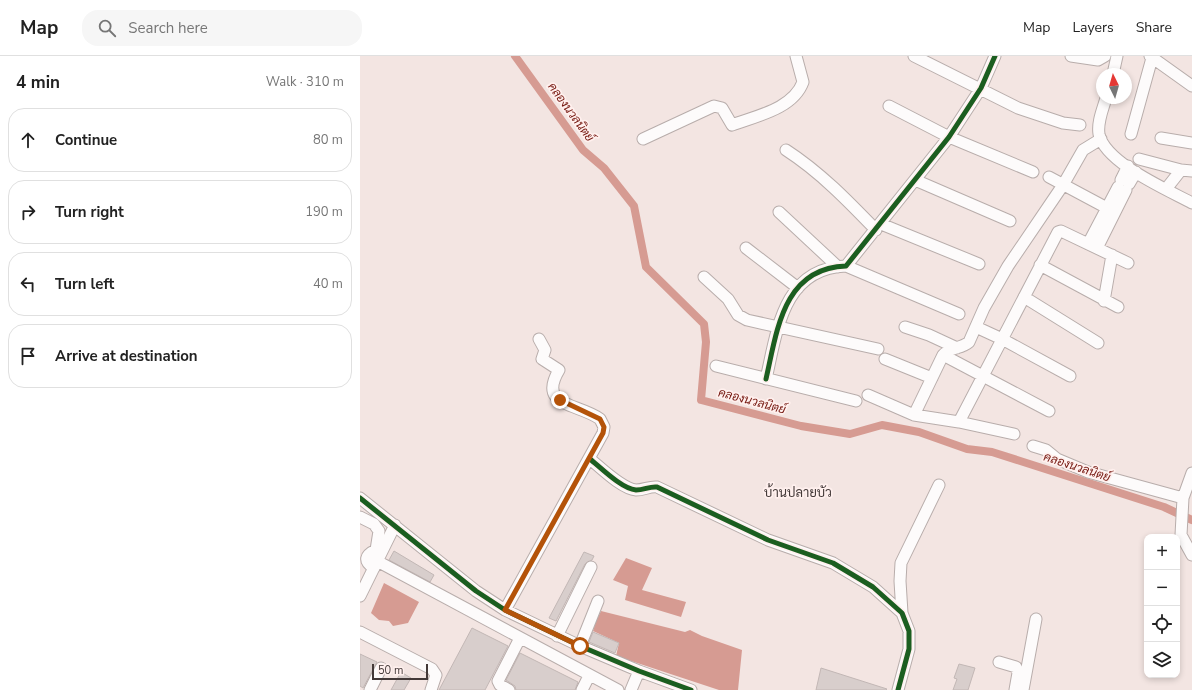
<!DOCTYPE html>
<html lang="en">
<head>
<meta charset="utf-8">
<style>
	:root { --surface:#fff; --page:#f6f6f6; --text:#222; --muted:#767676; --line:#e0e0e0 }
	body { margin:0; font-family:"Nunito Sans",Sarabun,sans-serif; background:var(--page); color:var(--text) }
	.controls { position:absolute; right:12px; bottom:12px; display:grid; overflow:hidden; border-radius:8px; box-shadow:0 2px 6px #0003 }
	.controls button { width:36px; height:36px; display:grid; place-items:center; padding:0; border:0; border-bottom:1px solid var(--line); background:var(--surface); color:var(--text); font:20px sans-serif }
	.compass { position:absolute; left:736px; top:12px; width:36px; height:36px; border-radius:50%; background:var(--surface); box-shadow:0 2px 6px #0003; rotate:355deg }
	.scale { position:absolute; left:12px; bottom:10px; width:56px; box-sizing:border-box; padding-left:4px; border:2px solid #433938; border-top:0; font-size:11px; line-height:14px; white-space:nowrap; color:#433938; -webkit-text-stroke:3px #fff0ee; paint-order:stroke }
	.stop { position:absolute; width:12px; height:12px; margin:-9px; border:3px solid #b45309; border-radius:50%; background:#fff }
	.stop.end { background:#b45309; border-color:#fff; box-shadow:0 1px 4px #0008 }
	.list { margin:0; padding:0; list-style:none }
	h2 { display:flex; justify-content:space-between; align-items:center; height:52px; margin:0; padding:0 16px; font-size:17px }
	h2 small { font-size:13px; font-weight:400; color:var(--muted) }
	.list li { display:grid; grid-template-columns:26px 1fr auto; gap:12px; align-items:center; box-sizing:border-box; height:64px; margin:0 8px 8px; padding:0 8px; border:1px solid var(--line); border-radius:16px }
	.list b { display:block; font-size:15px; white-space:nowrap }
	.list em { font-size:13px; font-style:normal; color:var(--muted) }
	.icon { flex:none; width:22px; height:22px; fill:none; stroke:currentColor; stroke-width:2; stroke-linecap:round; stroke-linejoin:round }
	.map { position:relative; flex:none; width:832px; height:634px; overflow:hidden }
	header { display:flex; align-items:center; gap:24px; box-sizing:border-box; height:56px; padding:0 20px; background:var(--surface); border-bottom:1px solid var(--line) }
	header strong { font-size:19px }
	nav { display:flex; gap:22px; margin-inline-start:auto; font-size:14px }
	.search { width:280px; height:36px; background:var(--page); display:flex; align-items:center; gap:10px; box-sizing:border-box; padding:0 14px; border-radius:16px; color:var(--muted); font-size:15px }
	main { display:flex }
	aside { flex:1; background:var(--surface) }
	.map>svg:first-child { display:block }
	.water { fill:#d69b92 }
	.lines { fill:none; stroke-linecap:round; stroke-linejoin:round }
	.canal { stroke:#d69b92; stroke-width:8 }
	.building { fill:#d8cecc; stroke:#c2b7b5 }
	.minor-casing { stroke:#b8adab; stroke-width:13 }
	.minor { stroke:#fdfbfb; stroke-width:11 }
	.cycleway-casing { stroke:#fff0ee; stroke-width:8 }
	.cycleway { stroke:#1b5e20; stroke-width:5 }
	.route { stroke:#b45309; stroke-width:5 }
	.labels { text-anchor:middle; dominant-baseline:central; stroke-width:3.5; stroke-linejoin:round; paint-order:stroke }
	.water-label { font-size:12px; font-style:italic; fill:#75170f; stroke:#fff0ee }
	.quarter-label { font-size:13px; fill:#433938; stroke:#fff0ee }
</style>
</head>
<body>
<header>
<strong>Map</strong>
<div class="search"><svg class="icon" aria-label="search" viewBox="0 0 24 24"><circle cx="10" cy="10" r="6"/><path d="M15 15l6 6"/></svg>Search here</div>
<nav><a>Map</a><a>Layers</a><a>Share</a></nav>
</header>
<main>
<aside>
<h2>4 min<small>Walk · 310 m</small></h2>
<ul class="list">
<li><svg class="icon" aria-label="ahead" viewBox="0 0 24 24"><path d="M12 20V5M6 11l6-6 6 6"/></svg><div><b>Continue</b></div><em>80 m</em></li>
<li><svg class="icon" aria-label="right" viewBox="0 0 24 24"><path d="M7 20v-9h11M14 6l5 5-5 5"/></svg><div><b>Turn right</b></div><em>190 m</em></li>
<li><svg class="icon" aria-label="left" viewBox="0 0 24 24"><path d="M17 20v-9H6M10 6l-5 5 5 5"/></svg><div><b>Turn left</b></div><em>40 m</em></li>
<li><svg class="icon" aria-label="arrive" viewBox="0 0 24 24"><path d="M6 21V4h12l-3 4 3 4H6"/></svg><div><b>Arrive at destination</b></div></li>
</ul>
</aside>
<div class="map">
<svg width="832" height="634" viewBox="0 0 832 634">
	<rect width="100%" height="100%" fill="#f3e5e2"/>
	<path class="water" d="M266 502 292 512 282 534 326 546 321 561 265 544 268 530 253 524Z
		M24 527 59 546 48 567 33 570 29 565 19 564 11 557Z
		M241 555 325 576 330 574 342 580 382 594 378 634H359L256 600 259 587 233 575 236 565Z"/>
	<g class="lines">
		<path class="canal" d="M155 0 223 94 244 112 274 150 286 211 344 268 346 286 341 344 441 370 490 378 522 369 559 376 607 393 632 396 804 451 832 464"/>
	</g>
	<path class="building" d="M34 495 74 519 70 526 29 504Z
		M224 496 234 500 232 504 225 508 196 565 189 562Z
		M112 572 148 590 125 634H79Z
		M233 576 259 587 255 597 229 586Z
		M160 597 218 626 215 634H156L155 630 146 624Z
		M0 598 17 606 3 632 0 630Z
		M599 608 615 612 608 634H593L597 623 594 622Z
		M461 612 527 633 526 634H456Z
		M41 616 51 622 44 634H31Z"/>
	<g class="lines">
		<defs>
			<path id="minor" d="M554 0 658 52 703 67 720 69
				M711 0 738 4 745 0
				M790 0 832 30
				M753 18 757 0
				M746 42C743 53 737 66 739 78 745 107 808 134 832 147
				M529 50 589 81 673 116
				M771 78 792 2
				M801 82 832 87
				M283 83 354 50 362 52 372 69C396 60 433 53 443 26L436 0
				M426 94C460 116 488 145 516 174
				M779 103 821 114
				M689 121 747 152
				M555 124 650 165
				M761 124 768 110
				M769 128 776 116
				M806 133 821 114 832 115
				M419 156 478 211
				M521 168 619 208
				M728 188 758 131
				M386 192 438 232
				M737 192 766 134
				M680 209 758 251
				M486 210 599 258
				M344 221 368 243 378 259 387 264 518 293
				M664 241 738 287
				M744 245 752 199
				M545 271 569 279 597 292
				M616 271 642 283 710 320
				M583 299 689 355
				M525 303 572 322
				M356 310 496 345
				M406 323C417 275 423 212 486 210L589 81 621 32 635 0
				M508 339 554 359 599 366 654 378
				M554 359 583 299C590 291 601 293 609 286L624 252 648 210 703 129 723 94 741 83
				M599 366 698 176 701 175 768 207
				M673 390 686 394 697 403 728 416 823 442
				M230 403C241 412 262 433 276 434 284 434 290 430 297 431L408 484 473 507 513 531 542 557 549 575V593L538 634
				M832 417 823 442 821 479 832 499
				M0 442 116 535 145 554 220 590 279 615 331 634
				M0 461 14 468 19 475 16 494C5 499 3 505 14 512
				M17 505 258 634
				M0 540 35 469
				M145 554 243 377 244 371 240 363C218 347 177 351 199 314L182 303 185 294 179 283
				M542 557 540 525 541 507 579 429
				M0 576 72 613 76 619 71 634
				M197 580 231 511
				M220 590 238 545
				M639 606 656 611 658 617 655 634
				M10 634 21 612
				M149 634 140 629 138 625 160 582
				M222 634 229 620
				M271 634 279 615
				M663 634 676 563"/>
		</defs>
		<use href="#minor" class="minor-casing"/>
		<use href="#minor" class="minor"/>
		<defs>
			<path id="cycleway" d="M406 323C417 275 423 212 486 210L589 81 621 32 635 0
				M230 403C241 412 262 433 276 434 284 434 290 430 297 431L408 484 473 507 513 531 542 557 549 575V593L538 634
				M0 442 116 535 145 554 220 590 279 615 331 634"/>
		</defs>
		<use href="#cycleway" class="cycleway-casing"/>
		<use href="#cycleway" class="cycleway"/>
	</g>
	<g class="lines">
		<path class="route" d="M200 344 240 363 244 371 243 377 145 554 220 590"/>
	</g>
	<g class="labels">
		<g class="water-label">
			<text transform="translate(211 56) rotate(54)">คลองนวลนิตย์</text>
			<text transform="translate(392 345) rotate(15)">คลองนวลนิตย์</text>
			<text transform="translate(717 411) rotate(18)">คลองนวลนิตย์</text>
		</g>
		<g class="quarter-label">
			<text x="438" y="437">บ้านปลายบัว</text>
		</g>
	</g>
</svg>
<div class="controls">
<button>+</button>
<button>−</button>
<button><svg class="icon" aria-label="locate" viewBox="0 0 24 24"><circle cx="12" cy="12" r="6"/><path d="M12 2v4M12 18v4M2 12h4M18 12h4"/></svg></button>
<button><svg class="icon" aria-label="layers" viewBox="0 0 24 24"><path d="M12 4l9 5-9 5-9-5zM3 14l9 5 9-5"/></svg></button>
</div>
<svg class="compass" viewBox="-18 -18 36 36"><path d="M0-13l5 13h-10z" fill="#e53935"/><path d="M0 13l5-13h-10z" fill="#767676"/></svg>
<div class="scale">50 m</div>
<div class="stop" style="left:220px;top:590px"></div>
<div class="stop end" style="left:200px;top:344px"></div>
</div>
</main>
</body>
</html>
